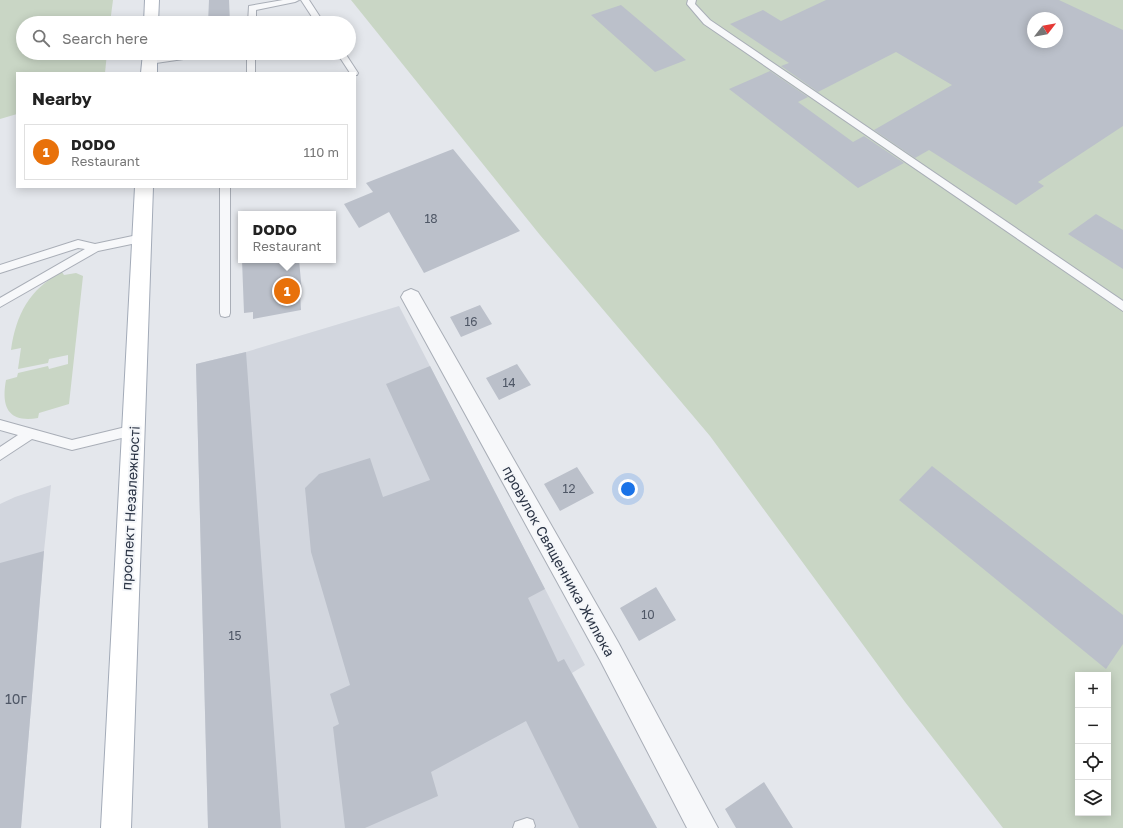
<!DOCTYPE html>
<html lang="en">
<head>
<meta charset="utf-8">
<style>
	:root { --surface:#fff; --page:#f2f2f2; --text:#222; --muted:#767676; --line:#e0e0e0; --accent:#d1495b }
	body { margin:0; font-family:"Golos Text",sans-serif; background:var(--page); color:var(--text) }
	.controls { position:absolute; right:12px; bottom:12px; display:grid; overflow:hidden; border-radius:0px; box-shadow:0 2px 10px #0003 }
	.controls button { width:36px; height:36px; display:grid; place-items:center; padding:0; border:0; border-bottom:1px solid var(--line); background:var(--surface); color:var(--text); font:20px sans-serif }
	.compass { position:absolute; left:1027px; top:12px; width:36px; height:36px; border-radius:50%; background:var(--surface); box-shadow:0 2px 10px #0003; rotate:59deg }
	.you { position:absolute; left:628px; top:489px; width:14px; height:14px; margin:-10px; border:3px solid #fff; border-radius:50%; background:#1a73e8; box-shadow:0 0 0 6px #1a73e833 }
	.badge { display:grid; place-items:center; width:26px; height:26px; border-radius:50%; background:var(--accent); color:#fff; font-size:13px; font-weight:700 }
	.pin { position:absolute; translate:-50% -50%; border:2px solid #fff; box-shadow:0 1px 4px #0006 }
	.popup { position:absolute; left:238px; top:211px; width:98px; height:52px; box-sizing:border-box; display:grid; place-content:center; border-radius:0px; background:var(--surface); filter:drop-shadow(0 1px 3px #0005); font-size:13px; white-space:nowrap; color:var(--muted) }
	.popup b { font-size:15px; color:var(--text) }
	.popup::after { content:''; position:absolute; left:50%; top:100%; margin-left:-8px; border:8px solid transparent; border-top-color:var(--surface) }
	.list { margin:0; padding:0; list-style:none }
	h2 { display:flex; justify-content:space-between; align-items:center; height:52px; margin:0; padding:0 16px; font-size:17px }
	h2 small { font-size:13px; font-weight:400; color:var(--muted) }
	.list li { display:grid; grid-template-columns:26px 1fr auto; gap:12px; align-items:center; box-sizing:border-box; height:56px; margin:0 8px 8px; padding:0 8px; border:1px solid var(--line); border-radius:0px }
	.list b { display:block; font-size:15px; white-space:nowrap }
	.list p { margin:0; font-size:13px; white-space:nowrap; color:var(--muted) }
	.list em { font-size:13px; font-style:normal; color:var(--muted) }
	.icon { flex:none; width:22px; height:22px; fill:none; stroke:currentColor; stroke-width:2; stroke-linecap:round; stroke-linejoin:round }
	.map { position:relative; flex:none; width:1123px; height:828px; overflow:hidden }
	.search { position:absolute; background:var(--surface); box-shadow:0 2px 10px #0003; left:16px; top:16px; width:340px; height:44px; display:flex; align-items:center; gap:10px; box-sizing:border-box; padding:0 14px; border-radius:22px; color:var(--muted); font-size:15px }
	.panel { position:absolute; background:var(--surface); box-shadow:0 2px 10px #0003; left:16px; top:72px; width:340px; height:116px; border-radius:0px }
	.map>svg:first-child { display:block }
	.built { fill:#d2d6de }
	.green { fill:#c9d6c5; fill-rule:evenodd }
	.building { fill:#bbc0ca; fill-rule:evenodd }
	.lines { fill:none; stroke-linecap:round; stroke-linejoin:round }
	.service-casing { stroke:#a9aeb7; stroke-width:2 }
	.minor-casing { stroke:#a9aeb7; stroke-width:2 }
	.primary-casing { stroke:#a3abb8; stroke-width:2 }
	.service { fill:#f7f8fa; fill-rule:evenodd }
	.minor { fill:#f7f8fa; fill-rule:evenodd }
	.primary { fill:#fff; fill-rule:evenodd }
	.labels { text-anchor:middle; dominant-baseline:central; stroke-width:4; stroke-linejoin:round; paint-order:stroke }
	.number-label { font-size:12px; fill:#4f5766 }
	.street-label { font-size:14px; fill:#2b3445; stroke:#f4f6f9 }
	.near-number-label { font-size:14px; fill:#4f5766 }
</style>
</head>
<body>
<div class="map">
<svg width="1123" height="828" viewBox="0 0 1123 828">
	<rect width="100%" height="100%" fill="#e4e7ec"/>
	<path class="built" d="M399 306 560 618 585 665 572 673 657 828H208L196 364 246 352Z
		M51 485 44 551 21 828H0V504L15 497Z"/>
	<path class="green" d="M0 0H113L110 23H23V53H107L105 73H17V114L0 119Z
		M351 0H1123V828H1003L905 702 710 436 540 235ZM1033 18H1057V42H1033ZM1078 675H1108V813H1078Z
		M62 272 64 275 76 273 83 276 69 404 39 413 38 418C8 423 1 407 6 380L17 377 18 373 48 366 49 369 68 364V355L49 359 48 363 18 369 21 348 11 350C16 315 29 289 62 272Z"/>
	<path class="building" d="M209 0H229L230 23H208Z
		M826 0H1059L1123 30V126L1038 182 1044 186 1016 205 929 150 915 158 874 130 952 85 896 52 818 92 781 66 789 63 730 24 763 10 781 21ZM1033 18H1057V42H1033Z
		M621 5 686 60 655 72 591 15Z
		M770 71 808 97 798 102 853 142 864 136 904 163 858 188 729 89Z
		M453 149 520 231 424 273 389 212 359 228 344 204 373 192 366 183Z
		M1096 214 1123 230V269L1068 234Z
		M242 260H299L302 292H300L301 310 253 319V312L244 313Z
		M480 305 492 324 461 337 450 317Z
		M246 352 281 828H208L196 364Z
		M517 364 531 385 499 400 486 378Z
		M430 366 545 589 528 598 558 662 564 659 657 828H579L526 721 431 772 438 796 365 828H345L333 727 339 724 330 694 350 685 311 552 305 488 319 474 370 458 383 497 430 480 386 384Z
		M932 466 1123 615V644L1106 669 899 500Z
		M577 467 594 493 560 511 544 484Z
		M44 551 21 828H0V563Z
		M656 587 676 620 639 641 620 608Z
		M764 782 793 828H736L725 809Z"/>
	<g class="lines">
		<defs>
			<path id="service" d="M283 0H299L295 2 256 10V23H248L249 6Z
				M301 0H309L324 23H316Z
				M688 0H696L695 4 710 20 1123 301V311L704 24 687 4Z
				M194 53H215L211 55 149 64 145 62 149 60Z
				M247 53H255V73H247Z
				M337 53H345L358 73 357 75H355V73H350Z
				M220 187H230V313L229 316 225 317 221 316 220 313Z
				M142 234 146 235 147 238 146 241 98 251 0 307V298L85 249 78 248 0 273V265L78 240 95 244Z
				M0 420 72 440 134 425 138 426 140 430 138 434 134 435 72 450 32 439 0 460V447L18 435 0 430Z
				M527 818 533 820 535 826 534 828H513L515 822Z"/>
			<path id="minor" d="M411 289 418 292 618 642 718 828H687L600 660 401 297 404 292Z"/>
			<path id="primary" d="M145 0H159L158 23H144Z
				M143 53H157V73H141Z
				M135 187H153L131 828H101Z"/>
		</defs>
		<use href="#service" class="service-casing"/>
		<use href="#minor" class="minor-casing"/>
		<use href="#primary" class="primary-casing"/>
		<use href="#service" class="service"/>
		<use href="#minor" class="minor"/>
		<use href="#primary" class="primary"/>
	</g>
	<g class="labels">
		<g class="number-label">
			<text x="431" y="218">18</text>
			<text x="471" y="321">16</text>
			<text x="509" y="382">14</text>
			<text x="569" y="488">12</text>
			<text x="648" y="614">10</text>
			<text x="235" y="635">15</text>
		</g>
		<g class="street-label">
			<text transform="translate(130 508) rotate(-87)">проспект Незалежності</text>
			<text transform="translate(559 561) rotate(61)">провулок Священника Жилюка</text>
		</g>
		<g class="near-number-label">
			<text x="16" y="698">10г</text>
		</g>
	</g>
</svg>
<div class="controls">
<button>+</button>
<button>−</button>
<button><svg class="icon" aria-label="locate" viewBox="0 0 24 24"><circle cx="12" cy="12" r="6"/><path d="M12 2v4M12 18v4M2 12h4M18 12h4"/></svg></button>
<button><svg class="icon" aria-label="layers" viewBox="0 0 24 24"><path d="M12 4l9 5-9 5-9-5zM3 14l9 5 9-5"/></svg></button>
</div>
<svg class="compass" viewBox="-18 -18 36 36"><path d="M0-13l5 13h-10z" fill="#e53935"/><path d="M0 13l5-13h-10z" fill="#767676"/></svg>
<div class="you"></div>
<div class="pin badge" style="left:287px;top:291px;background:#e8710a">1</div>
<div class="popup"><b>DODO</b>Restaurant</div>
<div class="search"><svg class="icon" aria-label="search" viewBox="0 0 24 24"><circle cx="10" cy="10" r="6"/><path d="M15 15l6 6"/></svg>Search here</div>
<section class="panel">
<h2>Nearby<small></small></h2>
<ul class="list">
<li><span class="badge" style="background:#e8710a">1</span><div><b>DODO</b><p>Restaurant</p></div><em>110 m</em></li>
</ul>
</section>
</div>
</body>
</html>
